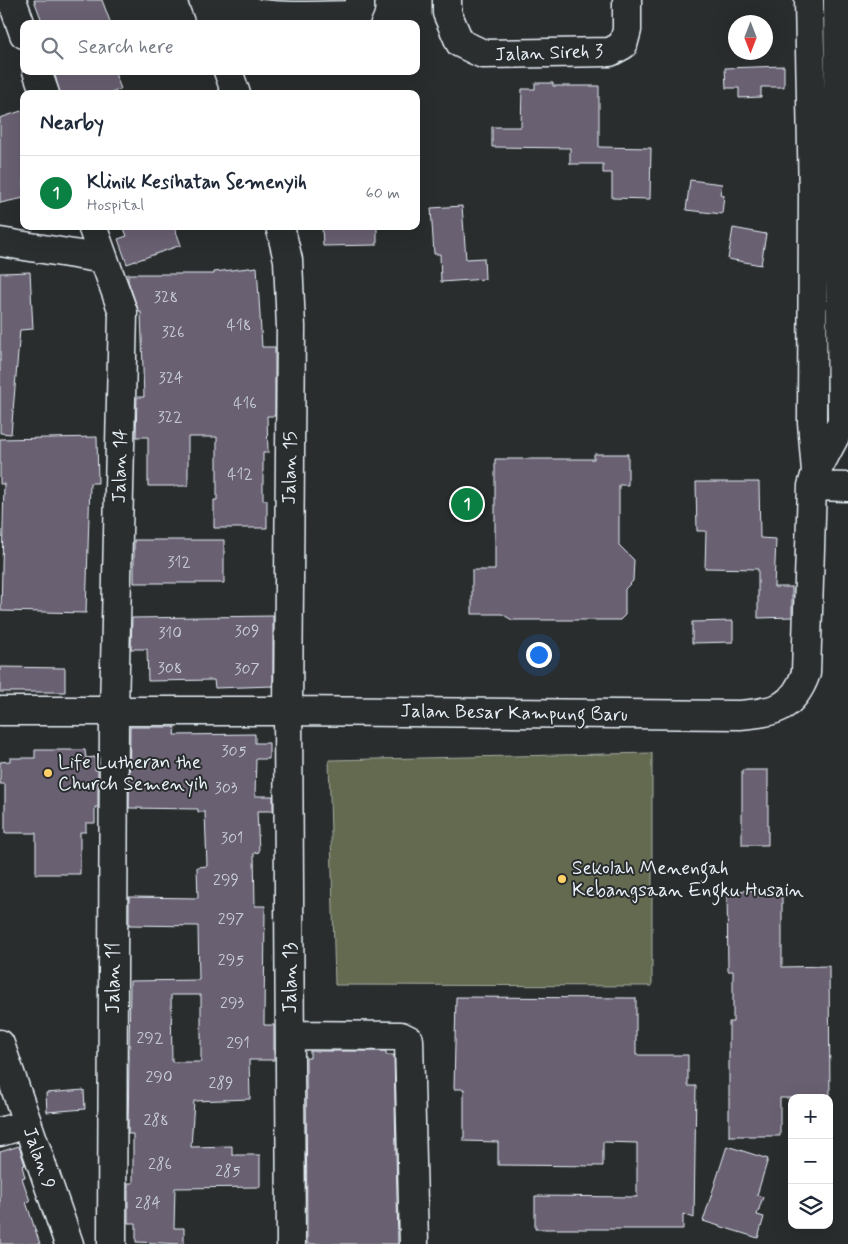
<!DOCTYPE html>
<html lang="en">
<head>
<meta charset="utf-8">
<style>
	:root { --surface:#fff; --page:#f2f2f3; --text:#1f2937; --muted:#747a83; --line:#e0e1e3; --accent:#0b8043 }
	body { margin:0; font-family:Mynerve,sans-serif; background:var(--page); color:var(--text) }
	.controls { position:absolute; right:15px; bottom:15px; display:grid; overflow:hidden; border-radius:10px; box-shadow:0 5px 20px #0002 }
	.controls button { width:45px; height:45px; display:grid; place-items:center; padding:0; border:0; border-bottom:1px solid var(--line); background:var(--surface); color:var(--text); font:25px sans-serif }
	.compass { position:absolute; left:728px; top:15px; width:45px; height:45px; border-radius:50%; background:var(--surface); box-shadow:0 5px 20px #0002; rotate:180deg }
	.you { position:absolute; left:538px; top:654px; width:18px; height:18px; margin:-12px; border:4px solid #fff; border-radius:50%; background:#1a73e8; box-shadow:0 0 0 8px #1a73e833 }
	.badge { display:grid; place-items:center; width:32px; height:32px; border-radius:50%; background:var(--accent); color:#fff; font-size:16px; font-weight:700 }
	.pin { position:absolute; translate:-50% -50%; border:2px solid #fff; box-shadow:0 1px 5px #0006 }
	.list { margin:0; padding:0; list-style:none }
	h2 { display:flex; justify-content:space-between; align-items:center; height:65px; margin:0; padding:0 20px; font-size:21px }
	h2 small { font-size:16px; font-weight:400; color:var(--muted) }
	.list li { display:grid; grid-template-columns:32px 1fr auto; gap:15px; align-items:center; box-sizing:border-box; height:75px; padding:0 20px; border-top:1px solid var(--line) }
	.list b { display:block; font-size:19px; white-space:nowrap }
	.list p { margin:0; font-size:16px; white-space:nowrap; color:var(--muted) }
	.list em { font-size:16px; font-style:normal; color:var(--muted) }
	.icon { flex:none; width:28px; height:28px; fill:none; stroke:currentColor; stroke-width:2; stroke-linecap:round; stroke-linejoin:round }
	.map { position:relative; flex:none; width:848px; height:1244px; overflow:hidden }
	.search { position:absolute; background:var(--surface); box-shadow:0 5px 20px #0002; left:20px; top:20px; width:400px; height:55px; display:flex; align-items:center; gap:12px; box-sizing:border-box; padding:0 18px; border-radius:10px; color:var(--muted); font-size:19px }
	.panel { position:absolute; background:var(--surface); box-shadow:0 5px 20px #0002; left:20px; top:90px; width:400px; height:140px; border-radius:10px }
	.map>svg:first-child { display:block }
	.green { fill:#636a50; stroke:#a6aea4 }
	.building { fill:#696172; stroke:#e8f1f8; fill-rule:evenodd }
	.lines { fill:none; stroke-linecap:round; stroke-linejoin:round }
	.minor-casing { stroke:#e8f1f8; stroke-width:31 }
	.minor { stroke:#2a2d2e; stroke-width:28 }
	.poi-dot { fill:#ffd166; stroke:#2a2d2e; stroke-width:2 }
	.labels { text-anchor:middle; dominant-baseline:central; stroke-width:4; stroke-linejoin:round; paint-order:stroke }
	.number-label { font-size:16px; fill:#c8cdd6 }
	.street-label { font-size:19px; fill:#e8f1f8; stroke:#2a2d2e }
	.poi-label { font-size:19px; fill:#e8f1f8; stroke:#2a2d2e; text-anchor:start }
</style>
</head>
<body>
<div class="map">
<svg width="848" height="1244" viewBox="0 0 848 1244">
	<rect width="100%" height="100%" fill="#2a2d2e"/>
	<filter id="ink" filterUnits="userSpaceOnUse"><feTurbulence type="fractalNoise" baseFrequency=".02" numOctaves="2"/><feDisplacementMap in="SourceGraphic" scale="10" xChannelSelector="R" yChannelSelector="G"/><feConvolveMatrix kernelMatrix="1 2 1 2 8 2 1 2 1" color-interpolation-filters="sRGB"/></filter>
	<g filter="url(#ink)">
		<path class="green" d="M652 753V986L335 985 329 760Z"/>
		<path class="building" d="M34 0H102L111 24H43Z
			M784 66V87H761V97L739 98V88H726L725 68Z
			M54 71H114L121 89 109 94H60Z
			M535 83H553V86H599V147L651 148 650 199 612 198V173H603V164H570V148L492 147V127H521L522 89H535Z
			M24 110V198L0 203V118Z
			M690 180 722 184 720 194 724 195 722 214 686 210Z
			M462 206 466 259 484 258 485 279 441 282 440 254H434L431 208Z
			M123 226H174L181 245 127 264 118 239 127 236Z
			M322 226H377V245L323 246Z
			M733 228 766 234 761 265 728 259Z
			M257 267 262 347H275V416H267L268 453H263V500H267V528H214V500H217V437H188V486H148V437H136L137 397H144L141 312H139L128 281V274H214V272Z
			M30 272 33 329 20 330 11 434 0 433V273Z
			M97 437 98 483H90L86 613 1 611 4 484H0V439Z
			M594 454H628V485H619V545L634 560 633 581 625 589V615L620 620H512L502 614H472V570H495V459H594Z
			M696 482H759L760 538 776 539 774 587H792V617L758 618V569L705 568 706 531H697Z
			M134 540H224V583H134Z
			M273 616V686L215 688 214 680 148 681 147 649H131L132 618Z
			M733 621V642L692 643V622Z
			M0 667 65 668V692H0Z
			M130 727H175L174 735 255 734V743H269V759H256L255 796H273V811H257L259 852 254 853 255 906H265L264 1025H274V1060H249L250 1099 194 1101 191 1147 232 1146V1155H260V1187L175 1188 174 1228H184V1244L136 1242V1223H128V1183H133V1134H128L130 981 199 980 198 926 129 925V897L198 898 197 867 207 866 205 812H198V809L129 808ZM171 995H201V1062H172Z
			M35 750H85L86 758 95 757V770H98V807H95V823H86V832H80V874H36V833H5V784H0V762L10 761V758H35Z
			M742 770H768V845H742Z
			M782 890V967L829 966 830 1098H780V1136H729V1022H733V971H728L727 891Z
			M456 997 636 998V1055H688V1086H696L694 1218 683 1214V1229H535V1196L637 1197V1143L603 1142V1166L498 1165V1142L464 1141V1089H454Z
			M310 1051H386V1055H394L398 1244H307L306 1058H310Z
			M84 1090 85 1109 47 1112 46 1093Z
			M19 1146 25 1165 22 1166 25 1177 22 1178 30 1201 26 1202 40 1244H0V1152Z
			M727 1146 768 1159 757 1195 763 1197 757 1215 764 1217 758 1238 703 1221Z"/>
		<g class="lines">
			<defs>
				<path id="minor" d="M12 0 24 34
					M203 0 212 24
					M220 0 222 4C263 21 313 15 357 15L360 8V0
					M447 0V13L460 43 483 54 610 52 623 45 627 30V0
					M809 0 813 197 812 422 816 472
					M37 71 45 94
					M228 71 236 94
					M92 226 123 312 114 711 112 1244
					M280 226 288 260 291 327 288 711 291 1244
					M0 242 104 259
					M812 486 848 487
					M0 711H288L740 715C775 712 793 709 806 673L812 486 816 472 842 423 838 0
					M290 1035 401 1036 409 1040 414 1244
					M0 1044 69 1244
					M0 1132 27 1124"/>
			</defs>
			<use href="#minor" class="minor-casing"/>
			<use href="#minor" class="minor"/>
		</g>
	</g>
	<g class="poi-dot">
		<circle cx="48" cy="773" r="5"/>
		<circle cx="562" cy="879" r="5"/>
	</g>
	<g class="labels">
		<g class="number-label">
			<text x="166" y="297">328</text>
			<text x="239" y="325">418</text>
			<text x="173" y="332">326</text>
			<text x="171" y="378">324</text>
			<text x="245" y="403">416</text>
			<text x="170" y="417">322</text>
			<text x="240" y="474">412</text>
			<text x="179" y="562">312</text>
			<text x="247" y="631">309</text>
			<text x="170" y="633">310</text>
			<text x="170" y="668">308</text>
			<text x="247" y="669">307</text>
			<text x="234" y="751">305</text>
			<text x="226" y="788">303</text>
			<text x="232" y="838">301</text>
			<text x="226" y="880">299</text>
			<text x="231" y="919">297</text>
			<text x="231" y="960">295</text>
			<text x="232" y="1003">293</text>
			<text x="150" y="1038">292</text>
			<text x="238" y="1043">291</text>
			<text x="159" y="1077">290</text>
			<text x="221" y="1083">289</text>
			<text x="156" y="1120">288</text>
			<text x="160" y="1164">286</text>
			<text x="228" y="1171">285</text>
			<text x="148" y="1203">284</text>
		</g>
		<g class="street-label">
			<text transform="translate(549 53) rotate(-2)">Jalan Sireh 3</text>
			<text transform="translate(120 466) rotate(-89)">Jalan 14</text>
			<text transform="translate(290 468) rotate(-89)">Jalan 15</text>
			<text transform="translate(514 713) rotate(1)">Jalan Besar Kampung Baru</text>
			<text transform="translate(113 978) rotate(-90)">Jalan 11</text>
			<text transform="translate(290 978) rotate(-90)">Jalan 13</text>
			<text transform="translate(39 1158) rotate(71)">Jalan 9</text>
		</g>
		<g class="poi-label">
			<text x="58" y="762">Life Lutheran the<tspan x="58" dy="22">Church Semenyih</tspan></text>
			<text x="572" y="868">Sekolah Menengah<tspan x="572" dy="22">Kebangsaan Engku Husain</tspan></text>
		</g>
	</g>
</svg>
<div class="controls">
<button>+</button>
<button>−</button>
<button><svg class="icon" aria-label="layers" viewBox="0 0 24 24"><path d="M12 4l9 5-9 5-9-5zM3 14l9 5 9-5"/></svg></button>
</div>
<svg class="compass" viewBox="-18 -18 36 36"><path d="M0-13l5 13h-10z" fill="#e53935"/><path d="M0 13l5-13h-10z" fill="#747a83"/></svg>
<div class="you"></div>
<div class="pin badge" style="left:467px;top:504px">1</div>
<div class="search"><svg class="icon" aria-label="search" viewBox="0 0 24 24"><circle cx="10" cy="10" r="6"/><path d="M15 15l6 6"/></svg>Search here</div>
<section class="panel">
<h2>Nearby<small></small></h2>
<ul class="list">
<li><span class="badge">1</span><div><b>Klinik Kesihatan Semenyih</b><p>Hospital</p></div><em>60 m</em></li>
</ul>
</section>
</div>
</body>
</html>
